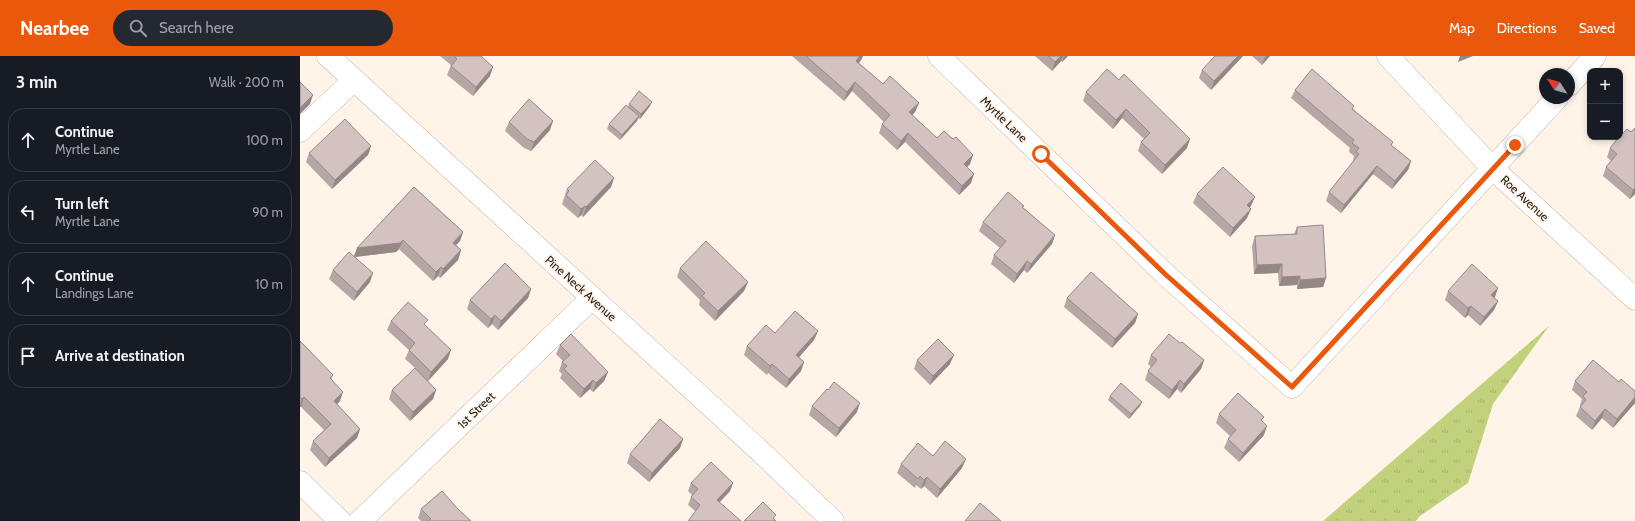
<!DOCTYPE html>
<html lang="en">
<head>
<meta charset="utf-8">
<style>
	:root { --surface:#171b24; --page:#242831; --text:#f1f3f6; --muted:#9ea1a6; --line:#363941; --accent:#ea580c }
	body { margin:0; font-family:Cabin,sans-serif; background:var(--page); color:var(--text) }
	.controls { position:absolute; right:12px; top:12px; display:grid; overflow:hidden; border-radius:8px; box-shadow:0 2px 6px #0003 }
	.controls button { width:36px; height:36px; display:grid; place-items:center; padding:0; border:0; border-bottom:1px solid var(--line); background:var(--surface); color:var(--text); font:20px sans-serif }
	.compass { position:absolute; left:1239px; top:12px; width:36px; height:36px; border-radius:50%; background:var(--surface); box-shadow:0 2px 6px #0003; rotate:306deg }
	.stop { position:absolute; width:12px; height:12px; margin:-9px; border:3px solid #ea580c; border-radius:50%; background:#fff }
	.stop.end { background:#ea580c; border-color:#fff; box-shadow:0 1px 4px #0008 }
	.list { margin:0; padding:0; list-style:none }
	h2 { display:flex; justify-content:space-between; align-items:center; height:52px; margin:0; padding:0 16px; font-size:17px }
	h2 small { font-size:13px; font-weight:400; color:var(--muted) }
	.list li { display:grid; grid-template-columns:26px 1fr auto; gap:12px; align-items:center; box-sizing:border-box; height:64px; margin:0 8px 8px; padding:0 8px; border:1px solid var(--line); border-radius:16px }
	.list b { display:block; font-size:15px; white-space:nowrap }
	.list p { margin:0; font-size:13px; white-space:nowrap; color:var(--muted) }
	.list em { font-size:13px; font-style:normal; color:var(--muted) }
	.icon { flex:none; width:22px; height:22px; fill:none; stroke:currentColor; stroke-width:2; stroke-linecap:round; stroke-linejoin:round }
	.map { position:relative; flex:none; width:1335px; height:465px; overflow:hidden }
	header { display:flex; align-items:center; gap:24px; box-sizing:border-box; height:56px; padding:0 20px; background:var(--accent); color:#fff }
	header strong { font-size:19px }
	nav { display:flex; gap:22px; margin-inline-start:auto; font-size:14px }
	.search { width:280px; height:36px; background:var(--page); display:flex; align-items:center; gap:10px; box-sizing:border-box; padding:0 14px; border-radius:22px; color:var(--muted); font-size:15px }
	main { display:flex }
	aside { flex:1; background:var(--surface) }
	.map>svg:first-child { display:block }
	.grass { fill:url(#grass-tufts) }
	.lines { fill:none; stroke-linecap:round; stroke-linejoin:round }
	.minor-casing { stroke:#c1b7ab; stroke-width:23 }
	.minor { stroke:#fff; stroke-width:22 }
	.wall { fill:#b6a7a6 }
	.shaded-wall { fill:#948887 }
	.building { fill:#d4c2c1; stroke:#948887 }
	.route { stroke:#ea580c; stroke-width:5 }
	.labels { text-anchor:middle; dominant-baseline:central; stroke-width:3.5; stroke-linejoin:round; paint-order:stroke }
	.street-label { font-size:12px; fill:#26221d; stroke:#fff4e7 }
</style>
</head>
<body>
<header>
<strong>Nearbee</strong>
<div class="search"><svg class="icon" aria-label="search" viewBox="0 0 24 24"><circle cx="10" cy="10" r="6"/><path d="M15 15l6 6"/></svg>Search here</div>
<nav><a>Map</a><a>Directions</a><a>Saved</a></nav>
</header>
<main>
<aside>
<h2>3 min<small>Walk · 200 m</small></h2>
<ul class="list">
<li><svg class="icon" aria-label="ahead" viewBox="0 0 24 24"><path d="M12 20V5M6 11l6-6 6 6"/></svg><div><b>Continue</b><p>Myrtle Lane</p></div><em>100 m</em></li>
<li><svg class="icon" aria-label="left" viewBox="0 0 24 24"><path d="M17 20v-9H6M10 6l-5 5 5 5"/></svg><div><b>Turn left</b><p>Myrtle Lane</p></div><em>90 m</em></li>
<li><svg class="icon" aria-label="ahead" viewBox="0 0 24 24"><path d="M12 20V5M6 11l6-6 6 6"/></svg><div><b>Continue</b><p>Landings Lane</p></div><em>10 m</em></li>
<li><svg class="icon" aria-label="arrive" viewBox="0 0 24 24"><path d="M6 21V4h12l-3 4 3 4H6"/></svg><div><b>Arrive at destination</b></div></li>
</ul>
</aside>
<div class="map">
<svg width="1335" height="465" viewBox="0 0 1335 465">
	<defs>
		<pattern id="grass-tufts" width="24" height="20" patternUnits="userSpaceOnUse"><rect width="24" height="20" fill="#c2d17b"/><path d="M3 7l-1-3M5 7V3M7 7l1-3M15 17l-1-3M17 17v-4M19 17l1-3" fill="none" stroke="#a7b36a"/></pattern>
	</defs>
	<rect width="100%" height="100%" fill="#fff4e7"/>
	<path class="grass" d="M1249 270 1193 348 1168 427 1120 460 1116 465H1023Z"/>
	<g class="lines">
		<defs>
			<path id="minor" d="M28 0 461 396 533 465
				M639 0 865 218 992 331 1257 42
				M1088 0 1193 113 1335 243
				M1269 29 1295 0
				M0 75 54 24
				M0 426 40 465
				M60 465 292 242"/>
		</defs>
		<use href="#minor" class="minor-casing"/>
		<use href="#minor" class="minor"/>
	</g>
	<path class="wall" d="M140 0H181L190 20 173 40 147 19 151 9Z
		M492 0H563L561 4 559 7 583 28 619 47 615 56 612 59 637 82 653 83 673 99 670 108 667 111 671 127 659 139 605 86 597 94 579 77 582 68 584 66 552 35 544 45Z
		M735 0H768L762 6 761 5 752 15Z
		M943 0 911 34 899 22 902 14Z
		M952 0H970L962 9Z
		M807 13 887 92 862 118 838 95 841 86 844 83 822 62 813 73 783 45 786 36Z
		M995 34 1053 53 1092 90 1111 105 1108 114 1092 133 1073 118 1041 157 1026 145 1029 136 1054 105 1053 104 1054 100 1049 96 1050 92 991 42Z
		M329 48 350 50 340 63 338 62 337 65 320 84 307 73 309 68 328 51Z
		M209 66 250 74 231 95 224 92 205 75Z
		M1335 72V138L1330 143 1303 120 1306 111 1311 105 1307 101 1310 92 1331 76Z
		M71 90 68 99 32 133 6 106 9 97Z
		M314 122 311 131 283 161 281 159 278 162 262 148 267 133Z
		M114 131 163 176 160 185 156 189 161 194 158 204 140 222 138 220 133 225 99 193 96 196 55 201 70 226 54 245 29 223 33 214 54 200 57 192Z
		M897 138 951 150 949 152 947 162 930 181 893 147Z
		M723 152 755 179 752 188 727 217 724 214 714 227 691 208 694 199 700 192 679 175 683 166Z
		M997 171 1026 222 1023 231 997 233V229L979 230 978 217 954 218 952 190 955 180 994 178Z
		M380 212 448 226 444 235 415 265 399 249 400 244 377 221Z
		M231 233 228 242 198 274 192 268 188 272 167 253 170 244Z
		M1148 235 1195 241 1194 242 1198 245 1194 254 1180 270 1168 259 1165 262 1145 244Z
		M767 242 838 258 835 267 812 292 764 251Z
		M91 265 126 270 148 303 128 325 136 334 133 343 110 365 89 343 92 334 115 312 105 303 109 294 87 274Z
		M518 275 514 284 499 301 504 306 501 315 486 332 468 317 467 319 444 299 447 290 475 277Z
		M0 285 33 319 31 324 40 345 37 348 60 373 57 382 25 411 10 394 13 385 24 374 1 351H0Z
		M880 287 904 304 901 313 881 337 877 333 869 343 845 324 848 315 851 311 848 308 851 299Z
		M260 289 308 316 304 325 293 336 290 333 280 342 260 322 262 318 259 315 262 306 263 305 256 298Z
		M617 304 650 308 630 329 614 313Z
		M1275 325 1335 347 1313 372 1302 362 1292 374 1276 360 1280 351 1281 350 1280 349 1282 343 1272 334Z
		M810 340 842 346 840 350 829 363 808 344Z
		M512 350 557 356 536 381 509 359Z
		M919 358 962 365 964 379 939 406 924 392 928 383 930 380 916 367Z
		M383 383 380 392 349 426 327 407 330 398Z
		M633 400 662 412 637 442 624 430 621 433 616 429 615 432 597 417 601 408Z
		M391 427H433L430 435 420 446 395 455 388 449 391 441 392 439 388 435Z
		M121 453H158L171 465H121L118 462Z"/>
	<path class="shaded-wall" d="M560 0H563L561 4 553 14 556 5Z
		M761 0H763L761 5 752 15 755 6Z
		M764 0H768L762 6Z
		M938 0H943L911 34 914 25Z
		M966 0H970L962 9 965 1Z
		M1160 0H1173L1158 6Z
		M193 11 190 20 173 40 176 31Z
		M555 26 552 35 544 45 547 36Z
		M13 39 10 48 0 58V52Z
		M352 46 350 50 340 63 341 58Z
		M619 47 615 56 606 65 609 56Z
		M826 53 822 62 813 73 816 64Z
		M339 60 337 65 320 84 322 79Z
		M253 65 250 74 231 95 234 86Z
		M608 77 605 86 597 94 601 85Z
		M890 83 887 92 862 118 865 109Z
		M71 90 68 99 32 133 35 124Z
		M673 99 670 108 661 117 664 108Z
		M1111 105 1108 114 1092 133 1095 125Z
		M1077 110 1073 118 1041 157 1044 149Z
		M674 118 671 127 659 139 662 130Z
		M314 122 311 131 283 161 286 151Z
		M1335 132V138L1330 143 1333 134Z
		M955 141 951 150 943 158 947 149Z
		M285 150 281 159 278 162 281 153Z
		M951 153 947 162 930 181 933 172Z
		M163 176 160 185 149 196 153 187Z
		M755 179 752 188 727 217 731 208Z
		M103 184 99 193 96 196 54 201 57 192Z
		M161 194 158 204 140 222 143 213Z
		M727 205 724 214 714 227 717 218Z
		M982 208 978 217 954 218 957 209Z
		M141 211 138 220 133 225 136 216Z
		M73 217 70 226 54 245 57 236Z
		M1000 220 997 229 979 230 982 221Z
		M1026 222 1023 231 997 233 1000 224Z
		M448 226 444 235 415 265 418 255Z
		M1198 232 1195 241 1188 248 1191 239Z
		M231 233 228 242 198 274 201 265Z
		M1198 245 1194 254 1180 270 1184 261Z
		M1171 250 1168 259 1165 262 1168 252Z
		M838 258 835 267 812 292 815 283Z
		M195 259 192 268 188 272 191 263Z
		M518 275 514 284 493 308 496 299Z
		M151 294 148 303 128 325 131 316Z
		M654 299 650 308 630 329 633 320Z
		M904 304 901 313 881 337 884 328Z
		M504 306 501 315 486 332 489 323Z
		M472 308 468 317 467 319 470 310Z
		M308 316 304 325 293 336 296 327Z
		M293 324 290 333 280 342 284 333Z
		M880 324 877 333 869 343 872 334Z
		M136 334 133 343 110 365 113 356Z
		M43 336 40 345 31 354 34 345Z
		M4 341 1 351H0V349L2 343Z
		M1335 341V347L1313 372 1317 363Z
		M842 346 840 350 829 363 831 358Z
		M560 347 557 356 536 381 539 372Z
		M1305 353 1302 362 1292 374 1295 365Z
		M967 370 964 379 939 406 943 397Z
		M60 373 57 382 25 411 29 402Z
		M383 383 380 392 349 426 352 417Z
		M666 403 662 412 637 442 640 433Z
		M627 421 624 430 621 433 624 424Z
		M433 427 430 435 414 452 417 444Z"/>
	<path class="building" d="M154 0H181L193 11 176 31 151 10 157 3Z
		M506 0H560L556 5 583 28 590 20 619 47 609 56 637 82 644 75 653 83 656 81 673 99 664 108 674 118 662 130 608 77 601 85 582 68 590 59 555 26 547 36Z
		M748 0H761L755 6Z
		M915 0H938L914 25 902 14Z
		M807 13 819 24 824 18 890 83 865 109 841 86 850 77 826 53 816 64 786 36Z
		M1012 13 1054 50 1052 53 1093 86 1091 89 1111 105 1095 125 1077 110 1044 149 1029 136 1059 98 1056 96 1059 92 1052 87 1054 84 995 34Z
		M0 26 13 39 0 52Z
		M339 35 352 46 341 58 329 48Z
		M229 43 253 65 234 86 227 83 209 66Z
		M326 49 339 60 322 79 309 68Z
		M45 63 71 90 35 124 9 97Z
		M1335 72V132L1333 134 1306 111 1317 98 1310 92 1319 81H1320V80L1327 73 1331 76Z
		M295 104 314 122 286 151 285 150 281 153 266 139 269 135 267 133Z
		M923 111 955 141 947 149 951 153 933 172 897 138Z
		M114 131 163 176 153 187 161 194 143 213 141 211 136 216 103 184 100 187 57 192Z
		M708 136 724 150 722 151 755 179 731 208 727 205 717 218 694 199 706 185 683 166Z
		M1023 169 1026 222 1000 224V220L982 221V208L957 209 955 180 997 178V171Z
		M406 185 448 226 418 255 402 240 405 237 380 212Z
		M49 196 73 217 57 236 33 214Z
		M205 207 231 233 201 265 195 259 191 263 170 244Z
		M1172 208 1198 232 1191 239 1198 245 1184 261 1171 250 1168 252 1148 235Z
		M791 216 838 258 815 283 767 242Z
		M108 246 128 264 124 268 151 294 131 316 109 294 115 287 91 265Z
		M495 255 518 275 496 299 504 306 489 323 472 308 470 310 447 290 466 269 475 277Z
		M271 278 308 316 296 327 293 324 284 333 264 313 267 310 262 306 270 299 260 289Z
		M869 278 880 287 882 286 904 304 884 328 880 324 872 334 848 315 857 304 851 299Z
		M638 283 654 299 633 320 617 304Z
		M0 285 33 319 30 322 43 336 34 345 60 373 29 402 13 385 31 368 4 341 2 343 0 341Z
		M1293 304 1319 326 1321 323 1335 335V341L1317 363 1305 353 1295 365 1280 351 1286 344 1283 340 1287 336 1275 325Z
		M115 312 136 334 113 356 92 334Z
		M534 326 560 347 539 372 512 350 527 333 528 334Z
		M821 327 842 346 831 358 810 340Z
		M938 337 964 361 961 364 967 370 943 397 928 383 936 374 919 358Z
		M360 363 383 383 352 417 330 398Z
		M645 385 666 403 640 433 627 421 624 424 620 420 618 423 601 408 618 387 633 400Z
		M411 406 433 427 417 444 441 465H388L400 449 391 441 398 433 391 427Z
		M142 435 158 453 171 465H128L131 463 121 453Z
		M463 446 476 459 473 462 476 465H444Z
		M680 447 701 465H665Z"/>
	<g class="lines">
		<path class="route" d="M741 98 865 218 992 331 1215 89"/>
	</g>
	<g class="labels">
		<g class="street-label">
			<text transform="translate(704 63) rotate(44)">Myrtle Lane</text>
			<text transform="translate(1225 142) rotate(43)">Roe Avenue</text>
			<text transform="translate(281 232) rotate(42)">Pine Neck Avenue</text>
			<text transform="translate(176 354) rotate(-44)">1st Street</text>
		</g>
	</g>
</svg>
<div class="controls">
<button>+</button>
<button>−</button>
</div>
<svg class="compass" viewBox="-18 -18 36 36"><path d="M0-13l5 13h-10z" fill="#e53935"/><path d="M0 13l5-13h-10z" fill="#9ea1a6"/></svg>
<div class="stop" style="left:741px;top:98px"></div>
<div class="stop end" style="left:1215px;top:89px"></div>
</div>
</main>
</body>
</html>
